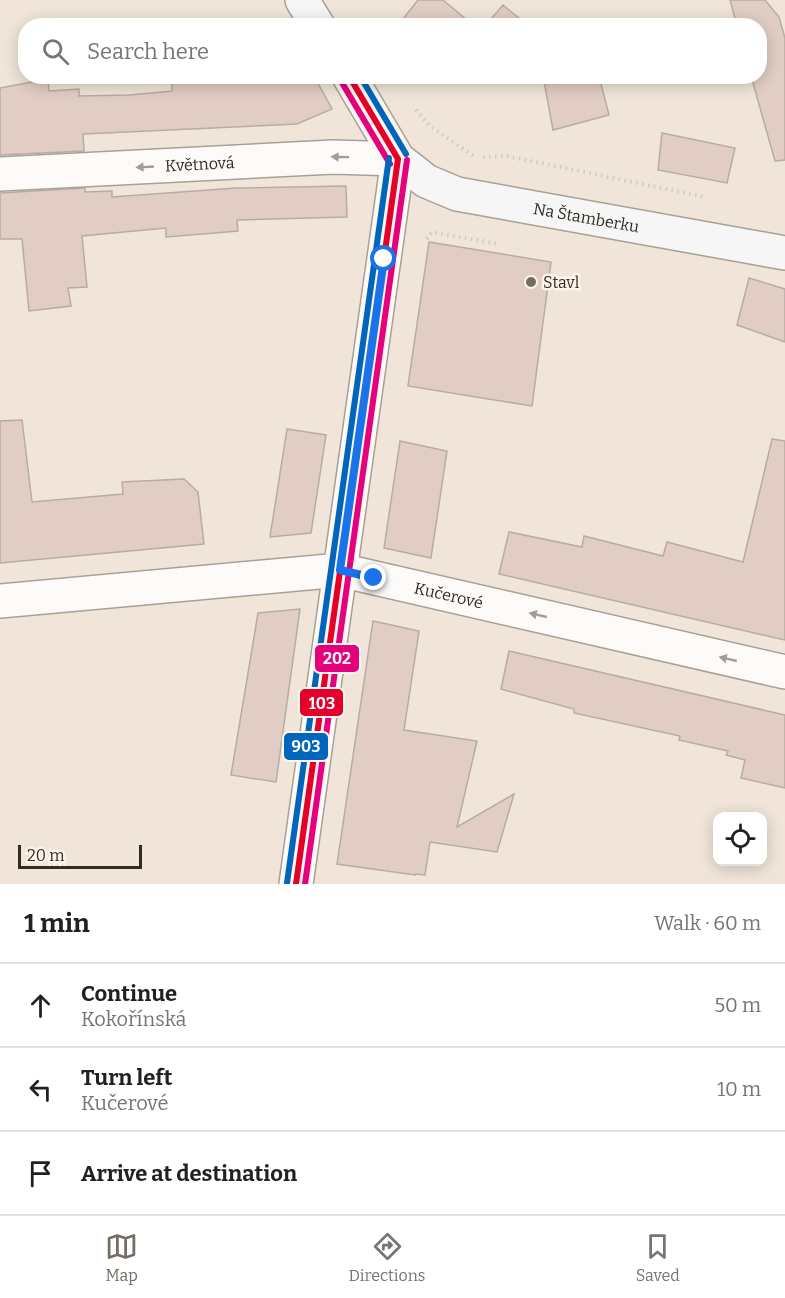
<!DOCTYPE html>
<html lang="en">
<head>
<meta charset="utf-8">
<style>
	:root { --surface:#fff; --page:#f6f6f6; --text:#202124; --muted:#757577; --line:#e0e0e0; --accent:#756c62 }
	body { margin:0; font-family:Bitter,serif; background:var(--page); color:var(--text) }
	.controls { position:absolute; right:18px; bottom:18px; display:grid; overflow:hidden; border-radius:12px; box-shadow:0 3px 15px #0003 }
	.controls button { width:54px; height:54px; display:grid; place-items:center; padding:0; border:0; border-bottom:2px solid var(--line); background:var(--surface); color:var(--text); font:30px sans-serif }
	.scale { position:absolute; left:18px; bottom:15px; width:124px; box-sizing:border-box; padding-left:6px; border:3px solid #332b22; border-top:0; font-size:16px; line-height:21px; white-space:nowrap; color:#332b22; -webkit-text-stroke:4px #fef6ec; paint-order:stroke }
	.stop { position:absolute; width:18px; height:18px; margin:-14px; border:4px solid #1a73e8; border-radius:50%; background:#fff }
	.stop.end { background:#1a73e8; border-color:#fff; box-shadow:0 2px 6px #0008 }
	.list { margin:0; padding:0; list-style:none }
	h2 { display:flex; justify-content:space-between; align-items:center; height:78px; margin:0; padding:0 24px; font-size:26px }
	h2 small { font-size:20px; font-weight:400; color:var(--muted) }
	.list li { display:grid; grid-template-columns:39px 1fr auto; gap:18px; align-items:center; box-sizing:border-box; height:84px; padding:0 24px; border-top:2px solid var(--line) }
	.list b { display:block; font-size:22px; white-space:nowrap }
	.list p { margin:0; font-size:20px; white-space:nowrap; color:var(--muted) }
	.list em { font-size:20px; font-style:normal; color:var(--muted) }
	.icon { flex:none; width:33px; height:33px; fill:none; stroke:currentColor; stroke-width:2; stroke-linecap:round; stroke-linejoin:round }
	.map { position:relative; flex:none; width:785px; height:884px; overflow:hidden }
	.search { position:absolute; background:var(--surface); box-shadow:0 3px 15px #0003; left:18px; right:18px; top:18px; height:66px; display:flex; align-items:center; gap:15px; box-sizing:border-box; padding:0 21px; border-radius:24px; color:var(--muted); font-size:22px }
	.sheet { height:330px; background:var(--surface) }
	nav { display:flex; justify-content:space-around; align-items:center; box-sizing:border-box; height:84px; border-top:2px solid var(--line); background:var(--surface); font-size:16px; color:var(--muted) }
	nav a { display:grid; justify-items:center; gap:3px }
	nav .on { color:var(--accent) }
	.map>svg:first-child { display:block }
	.building { fill:#e1cdc3; stroke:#b6aca4; stroke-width:1.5 }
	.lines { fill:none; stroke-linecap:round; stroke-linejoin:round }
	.street-casing { stroke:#a8a096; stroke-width:36 }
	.secondary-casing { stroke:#a8a096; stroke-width:36 }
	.path { stroke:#cfcac7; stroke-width:4; stroke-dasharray:1.5 4.5; stroke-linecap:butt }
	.street { stroke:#fdfbf9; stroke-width:33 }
	.secondary { stroke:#f5f6f5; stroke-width:33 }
	.bus-1-casing { stroke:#fef6ec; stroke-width:10 }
	.bus-2-casing { stroke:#fef6ec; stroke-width:10 }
	.bus-3-casing { stroke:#fef6ec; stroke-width:10 }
	.bus-1 { stroke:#e4002b; stroke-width:6 }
	.bus-2 { stroke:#e5007d; stroke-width:6 }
	.bus-3 { stroke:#0065bd; stroke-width:6 }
	.oneway { fill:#a29d98 }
	.route { stroke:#1a73e8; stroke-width:8 }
	.poi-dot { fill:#756c62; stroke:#fef6ec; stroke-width:2 }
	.labels { text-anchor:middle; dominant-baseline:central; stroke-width:5; stroke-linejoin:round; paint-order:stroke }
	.street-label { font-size:16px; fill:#332b22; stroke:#fef6ec }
	.poi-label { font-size:16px; fill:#332b22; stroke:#fef6ec; text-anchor:start }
	.line-badge { stroke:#fef6ec; stroke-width:2 }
	.badge-label { font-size:16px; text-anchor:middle; font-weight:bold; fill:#fff }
</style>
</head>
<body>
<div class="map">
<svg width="785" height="884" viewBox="0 0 785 884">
	<rect width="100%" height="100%" fill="#f0e5d8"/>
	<path class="building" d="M418 0H443L474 26H411L403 19Z
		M730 0H765L779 17 785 38V160L775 161 751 76H759V26H737Z
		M503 5 526 24 525 26H485Z
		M172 76H314L332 109 297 124 83 134 84 151 0 155V88L48 79 49 91 79 89V96L129 95 172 91Z
		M543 76H599L609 115 553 130Z
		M662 133 735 148 727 183 658 170Z
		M346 186 347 217 237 220 238 231 166 237V228L82 236 87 287 68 288 71 306 29 311 22 239H0V193L85 188V192L112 191V197L236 188Z
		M429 242 551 262 532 406 408 386Z
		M749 278 785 289V342L737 325Z
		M22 420 32 502 123 494 122 482 184 479 198 492 204 544 0 563V421Z
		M287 429 326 435 311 533 270 537Z
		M772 439 785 441V640L499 574 509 532 582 547 584 536 663 556 667 542 743 562Z
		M400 441 447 451 431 558 384 548Z
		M300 609 276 782 231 775 258 613Z
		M373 621 419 631 404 730 477 741 457 827 514 794 497 852 430 842 425 875 415 874V875L337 864Z
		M509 651 785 715V788L741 778 745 760 726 755 728 751 679 740 680 736 574 713V709L501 689Z"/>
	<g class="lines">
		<defs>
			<g id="street">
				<path id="s1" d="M0 174 333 157 398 159 296 884"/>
				<path id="s2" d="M0 601 340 570 785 672"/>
			</g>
			<g id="secondary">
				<path d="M302 0 318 26"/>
				<path id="s3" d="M349 76 398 159 426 181 457 194 785 253"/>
			</g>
		</defs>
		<use href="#street" class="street-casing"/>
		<use href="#secondary" class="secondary-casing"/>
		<path class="path" d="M416 110 430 126 475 157
			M483 157 507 156 705 197
			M427 239 432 232 499 244"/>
		<use href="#street" class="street"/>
		<use href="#secondary" class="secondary"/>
		<defs>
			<path id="bus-1" d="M349 76 398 159
				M296 884 398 159"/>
			<path id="bus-2" d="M341 81 390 164
				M305 884 407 160"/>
			<path id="bus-3" d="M360 76 406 154
				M287 883 389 158"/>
		</defs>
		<use href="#bus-1" class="bus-1-casing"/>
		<use href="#bus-2" class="bus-2-casing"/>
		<use href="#bus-3" class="bus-3-casing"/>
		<use href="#bus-1" class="bus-1"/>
		<use href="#bus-2" class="bus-2"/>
		<use href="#bus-3" class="bus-3"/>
	</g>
	<defs><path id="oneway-solid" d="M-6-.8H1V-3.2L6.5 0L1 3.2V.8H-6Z" transform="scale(1.5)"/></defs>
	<g class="oneway">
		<use href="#oneway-solid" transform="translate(340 157) rotate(-179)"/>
		<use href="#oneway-solid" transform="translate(145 167) rotate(177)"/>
		<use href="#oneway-solid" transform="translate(538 615) rotate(-167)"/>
		<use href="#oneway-solid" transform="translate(728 659) rotate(-167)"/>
	</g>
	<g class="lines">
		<path class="route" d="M374 578 340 570 384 259"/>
	</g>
	<circle class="poi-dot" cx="531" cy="282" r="6"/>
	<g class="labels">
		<g class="street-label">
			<text stroke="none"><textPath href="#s1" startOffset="200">Květnová</textPath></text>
			<text stroke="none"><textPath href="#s3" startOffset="297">Na Štamberku</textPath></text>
			<text stroke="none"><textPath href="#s2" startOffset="453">Kučerové</textPath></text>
		</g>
		<g class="poi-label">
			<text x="543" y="282">Stavl</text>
		</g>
	</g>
	<g class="line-badge">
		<rect x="314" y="644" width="46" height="29" rx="6" fill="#e5007d"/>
		<rect x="299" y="688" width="45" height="29" rx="6" fill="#e4002b"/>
		<rect x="283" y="732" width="46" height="29" rx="6" fill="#0065bd"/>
	</g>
	<g class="badge-label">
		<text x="337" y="664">202</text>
		<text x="322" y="709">103</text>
		<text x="306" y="752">903</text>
	</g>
</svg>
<div class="controls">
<button><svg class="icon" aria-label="locate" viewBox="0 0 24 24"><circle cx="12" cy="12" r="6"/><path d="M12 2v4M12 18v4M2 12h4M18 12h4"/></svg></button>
</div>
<div class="scale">20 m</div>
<div class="stop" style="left:384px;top:259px"></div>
<div class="stop end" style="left:374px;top:578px"></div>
<div class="search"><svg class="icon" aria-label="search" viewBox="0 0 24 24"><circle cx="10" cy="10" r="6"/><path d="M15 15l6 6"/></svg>Search here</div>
</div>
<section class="sheet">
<h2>1 min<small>Walk · 60 m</small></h2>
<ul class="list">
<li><svg class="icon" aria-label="ahead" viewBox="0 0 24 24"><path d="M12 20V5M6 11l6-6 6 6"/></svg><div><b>Continue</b><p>Kokořínská</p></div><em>50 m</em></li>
<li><svg class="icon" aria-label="left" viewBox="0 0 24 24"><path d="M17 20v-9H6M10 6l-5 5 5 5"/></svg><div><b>Turn left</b><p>Kučerové</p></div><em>10 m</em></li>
<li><svg class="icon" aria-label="arrive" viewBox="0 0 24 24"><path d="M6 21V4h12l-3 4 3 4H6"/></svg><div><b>Arrive at destination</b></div></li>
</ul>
</section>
<nav>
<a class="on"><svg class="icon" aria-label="map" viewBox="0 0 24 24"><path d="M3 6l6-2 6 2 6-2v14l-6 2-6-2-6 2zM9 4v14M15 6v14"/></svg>Map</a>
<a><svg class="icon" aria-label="directions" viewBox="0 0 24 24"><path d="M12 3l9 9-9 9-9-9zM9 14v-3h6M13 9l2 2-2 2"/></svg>Directions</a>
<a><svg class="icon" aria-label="saved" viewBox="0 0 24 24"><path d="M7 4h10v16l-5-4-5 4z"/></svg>Saved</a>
</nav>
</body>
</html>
